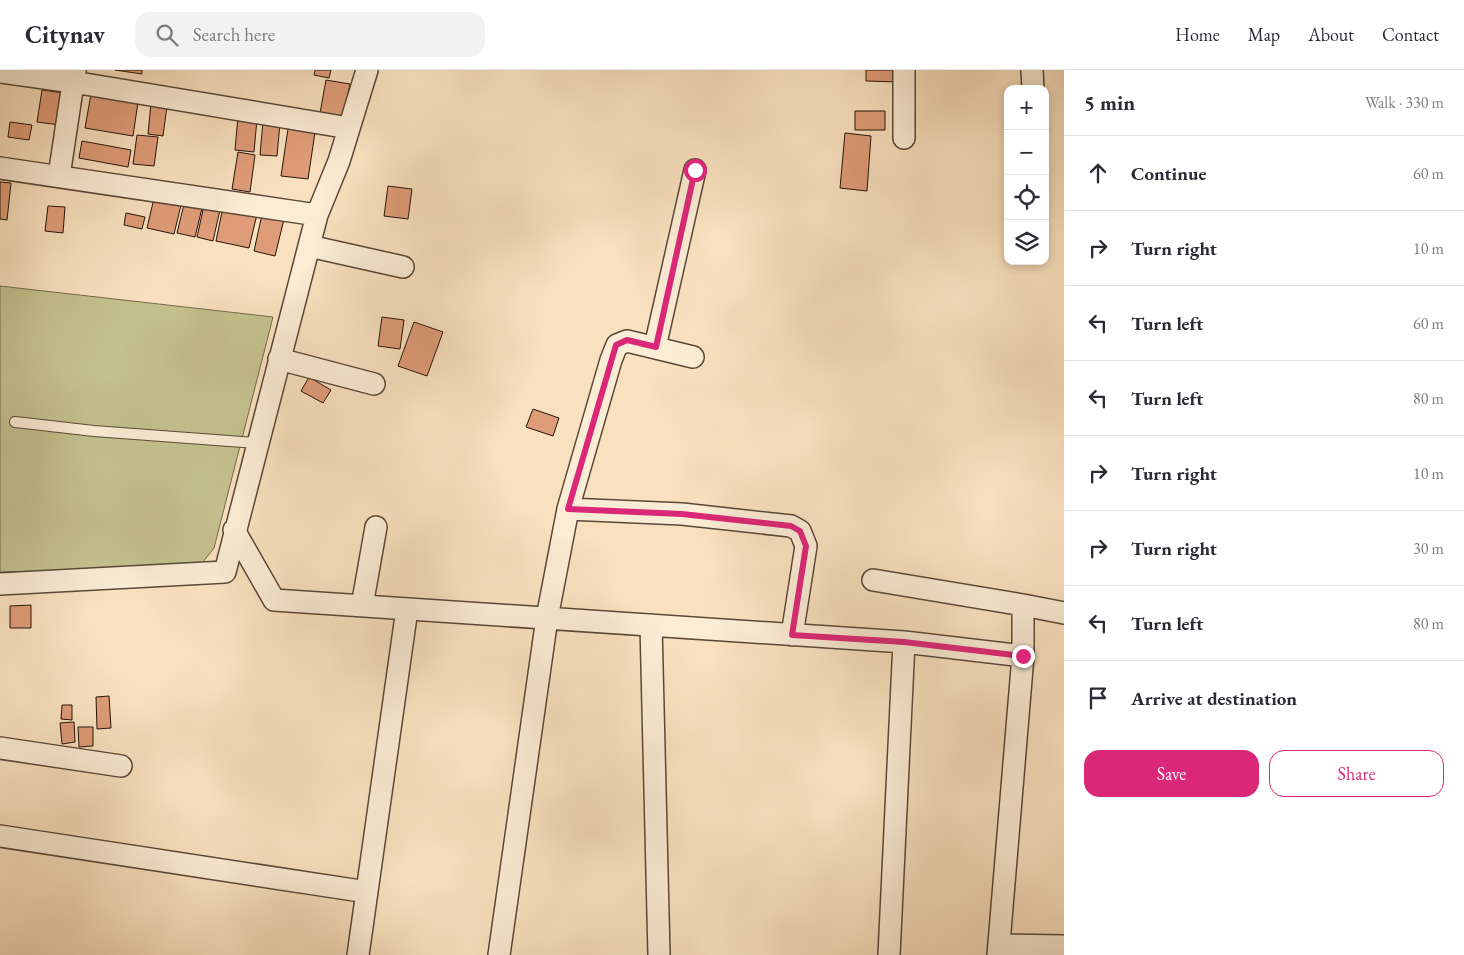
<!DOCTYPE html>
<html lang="en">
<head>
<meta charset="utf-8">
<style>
	:root { --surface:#fff; --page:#f2f2f3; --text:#2b2b33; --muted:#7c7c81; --line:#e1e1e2; --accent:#db2777 }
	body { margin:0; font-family:"EB Garamond",serif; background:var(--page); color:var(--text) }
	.controls { position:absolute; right:15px; top:15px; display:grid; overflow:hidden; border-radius:10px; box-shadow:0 2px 8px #0003 }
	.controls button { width:45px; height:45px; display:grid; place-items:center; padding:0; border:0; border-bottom:1px solid var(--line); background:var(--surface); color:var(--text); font:25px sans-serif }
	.stop { position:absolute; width:15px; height:15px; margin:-11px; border:4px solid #db2777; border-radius:50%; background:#fff }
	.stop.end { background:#db2777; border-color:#fff; box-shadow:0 1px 5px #0008 }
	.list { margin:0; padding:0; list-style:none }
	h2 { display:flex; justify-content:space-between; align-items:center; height:65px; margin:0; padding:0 20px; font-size:21px }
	h2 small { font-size:16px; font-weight:400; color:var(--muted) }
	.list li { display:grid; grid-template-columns:32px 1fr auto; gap:15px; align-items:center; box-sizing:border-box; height:75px; padding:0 20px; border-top:1px solid var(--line) }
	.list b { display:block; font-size:19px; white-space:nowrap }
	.list em { font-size:16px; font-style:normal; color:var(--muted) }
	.actions { display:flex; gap:10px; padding:15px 20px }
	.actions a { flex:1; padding:11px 0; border:1px solid var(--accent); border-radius:15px; text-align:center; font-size:18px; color:var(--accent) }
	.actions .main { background:var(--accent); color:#fff }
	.icon { flex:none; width:28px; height:28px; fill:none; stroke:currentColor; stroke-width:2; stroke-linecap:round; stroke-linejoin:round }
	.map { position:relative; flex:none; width:1064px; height:885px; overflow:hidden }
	header { display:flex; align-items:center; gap:30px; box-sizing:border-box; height:70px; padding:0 25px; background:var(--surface); border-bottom:1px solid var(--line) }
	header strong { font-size:24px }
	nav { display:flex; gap:28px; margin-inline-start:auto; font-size:18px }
	.search { width:350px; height:45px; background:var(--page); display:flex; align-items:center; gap:12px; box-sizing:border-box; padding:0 18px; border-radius:15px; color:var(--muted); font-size:19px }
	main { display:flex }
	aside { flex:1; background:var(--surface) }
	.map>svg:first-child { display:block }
	.green { fill:#c4c18e; stroke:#746b4c }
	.building { fill:#df9c78; stroke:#25150b }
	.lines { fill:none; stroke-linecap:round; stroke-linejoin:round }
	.lane-casing { stroke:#5a4838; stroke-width:12 }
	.street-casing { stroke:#5a4838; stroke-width:24 }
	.lane { stroke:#fbecd5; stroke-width:10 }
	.street { stroke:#fbecd5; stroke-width:21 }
	.route { stroke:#db2777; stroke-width:6 }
</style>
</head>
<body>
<header>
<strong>Citynav</strong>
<div class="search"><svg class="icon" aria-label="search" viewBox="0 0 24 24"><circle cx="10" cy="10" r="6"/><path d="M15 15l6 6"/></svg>Search here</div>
<nav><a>Home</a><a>Map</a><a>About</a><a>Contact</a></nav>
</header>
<main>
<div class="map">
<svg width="1064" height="885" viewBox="0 0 1064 885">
	<rect width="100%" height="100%" fill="#f9e1bf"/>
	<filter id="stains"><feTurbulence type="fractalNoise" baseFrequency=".004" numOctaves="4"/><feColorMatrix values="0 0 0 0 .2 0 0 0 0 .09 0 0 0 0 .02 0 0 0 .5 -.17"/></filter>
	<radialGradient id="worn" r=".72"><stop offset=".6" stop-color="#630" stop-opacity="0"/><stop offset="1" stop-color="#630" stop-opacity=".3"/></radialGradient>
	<path class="green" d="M0 216 273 247 214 478 199 497 0 502Z"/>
	<path class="building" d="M115 0H142V4Z
		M315 0H331L329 8 314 5Z
		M866 0H901V12L866 11Z
		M326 10 350 14 343 48 320 43Z
		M42 20 64 23 60 55 37 52Z
		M91 24 138 32 133 66 85 58Z
		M151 33 167 36 163 66 148 64Z
		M855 41H885V60H855Z
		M238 47 257 49 254 82 235 80Z
		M263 51 280 53 277 86 260 85Z
		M10 52 32 55 29 70 8 67Z
		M289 52 316 56 308 109 281 106Z
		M845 63 871 66 867 121 840 118Z
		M137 65 158 67 154 96 133 94Z
		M82 71 131 80 128 97 79 88Z
		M238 82 255 85 250 122 232 119Z
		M0 112 11 113 7 150 0 149Z
		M388 116 412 119 408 149 384 146Z
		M155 124 182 131 174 164 147 158Z
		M186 126 204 130 195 167 177 163Z
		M205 131 221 135 213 171 197 167Z
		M224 132 258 140 249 178 216 171Z
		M48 136 65 137 63 163 45 161Z
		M263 140 285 145 275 186 254 181Z
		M126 143 145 147 142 159 124 155Z
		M382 247 404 250 400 279 378 276Z
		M414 252 443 262 427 306 398 296Z
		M309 307 331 320 323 333 301 321Z
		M533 339 559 348 553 366 526 357Z
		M31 535V558H10V536Z
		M109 626 111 658 97 659 96 627Z
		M62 635H72V650L61 649Z
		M74 652 75 672 62 674 60 653Z
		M78 657H93V676L79 677Z"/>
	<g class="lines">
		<defs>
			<path id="lane" d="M15 352 94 361 257 373"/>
			<path id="street" d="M904 0V68
				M1032 0 1033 19
				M0 2 73 12 349 58
				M0 98 317 145
				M59 106 75 0
				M309 176 403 197
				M655 277 695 100
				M279 289 374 314
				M568 439 682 444 791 456 800 461 806 476 792 565
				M234 460 274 530 904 572 1023 586V535L1064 543
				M873 510 1023 535
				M0 514 225 502 317 145 339 91 367 0
				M362 536 376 457
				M651 555 659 885
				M0 678 121 696
				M0 766 367 822
				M999 875 1064 876
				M358 885 407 539
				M499 885 547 548 568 439 611 290 617 275 627 271 693 287
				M889 885 904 572
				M998 885 1023 586"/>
		</defs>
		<use href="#lane" class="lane-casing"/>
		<use href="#street" class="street-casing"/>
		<use href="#lane" class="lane"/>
		<use href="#street" class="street"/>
	</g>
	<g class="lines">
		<path class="route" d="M695 100 656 277 627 270 616 275 568 439 682 444 791 456 800 461 806 476 792 565 904 572 1023 586"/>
	</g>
	<rect width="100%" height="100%" filter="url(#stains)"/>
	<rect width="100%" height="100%" fill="url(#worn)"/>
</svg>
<div class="controls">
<button>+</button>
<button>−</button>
<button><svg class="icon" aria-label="locate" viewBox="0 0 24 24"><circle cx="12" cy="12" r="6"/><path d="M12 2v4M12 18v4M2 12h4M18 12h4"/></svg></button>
<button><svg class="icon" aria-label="layers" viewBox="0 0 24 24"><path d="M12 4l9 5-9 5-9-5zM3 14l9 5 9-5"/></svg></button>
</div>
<div class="stop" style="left:695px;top:100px"></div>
<div class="stop end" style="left:1023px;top:586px"></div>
</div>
<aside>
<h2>5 min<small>Walk · 330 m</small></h2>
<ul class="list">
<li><svg class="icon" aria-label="ahead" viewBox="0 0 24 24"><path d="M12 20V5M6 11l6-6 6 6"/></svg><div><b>Continue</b></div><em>60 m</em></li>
<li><svg class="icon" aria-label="right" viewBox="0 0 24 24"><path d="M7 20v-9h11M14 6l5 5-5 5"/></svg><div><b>Turn right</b></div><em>10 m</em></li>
<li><svg class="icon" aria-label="left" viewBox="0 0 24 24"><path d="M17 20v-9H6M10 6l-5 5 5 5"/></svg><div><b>Turn left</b></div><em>60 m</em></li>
<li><svg class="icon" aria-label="left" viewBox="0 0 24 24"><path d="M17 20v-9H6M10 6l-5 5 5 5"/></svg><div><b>Turn left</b></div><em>80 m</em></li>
<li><svg class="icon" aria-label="right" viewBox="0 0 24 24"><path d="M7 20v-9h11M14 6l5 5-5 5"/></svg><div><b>Turn right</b></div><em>10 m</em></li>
<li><svg class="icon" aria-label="right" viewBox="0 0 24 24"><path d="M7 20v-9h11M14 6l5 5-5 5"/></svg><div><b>Turn right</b></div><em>30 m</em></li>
<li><svg class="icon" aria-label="left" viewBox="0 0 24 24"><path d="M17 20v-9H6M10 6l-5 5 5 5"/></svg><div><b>Turn left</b></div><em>80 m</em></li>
<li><svg class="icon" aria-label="arrive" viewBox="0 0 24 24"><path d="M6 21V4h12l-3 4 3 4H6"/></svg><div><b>Arrive at destination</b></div></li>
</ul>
<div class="actions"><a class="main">Save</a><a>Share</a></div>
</aside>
</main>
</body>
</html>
